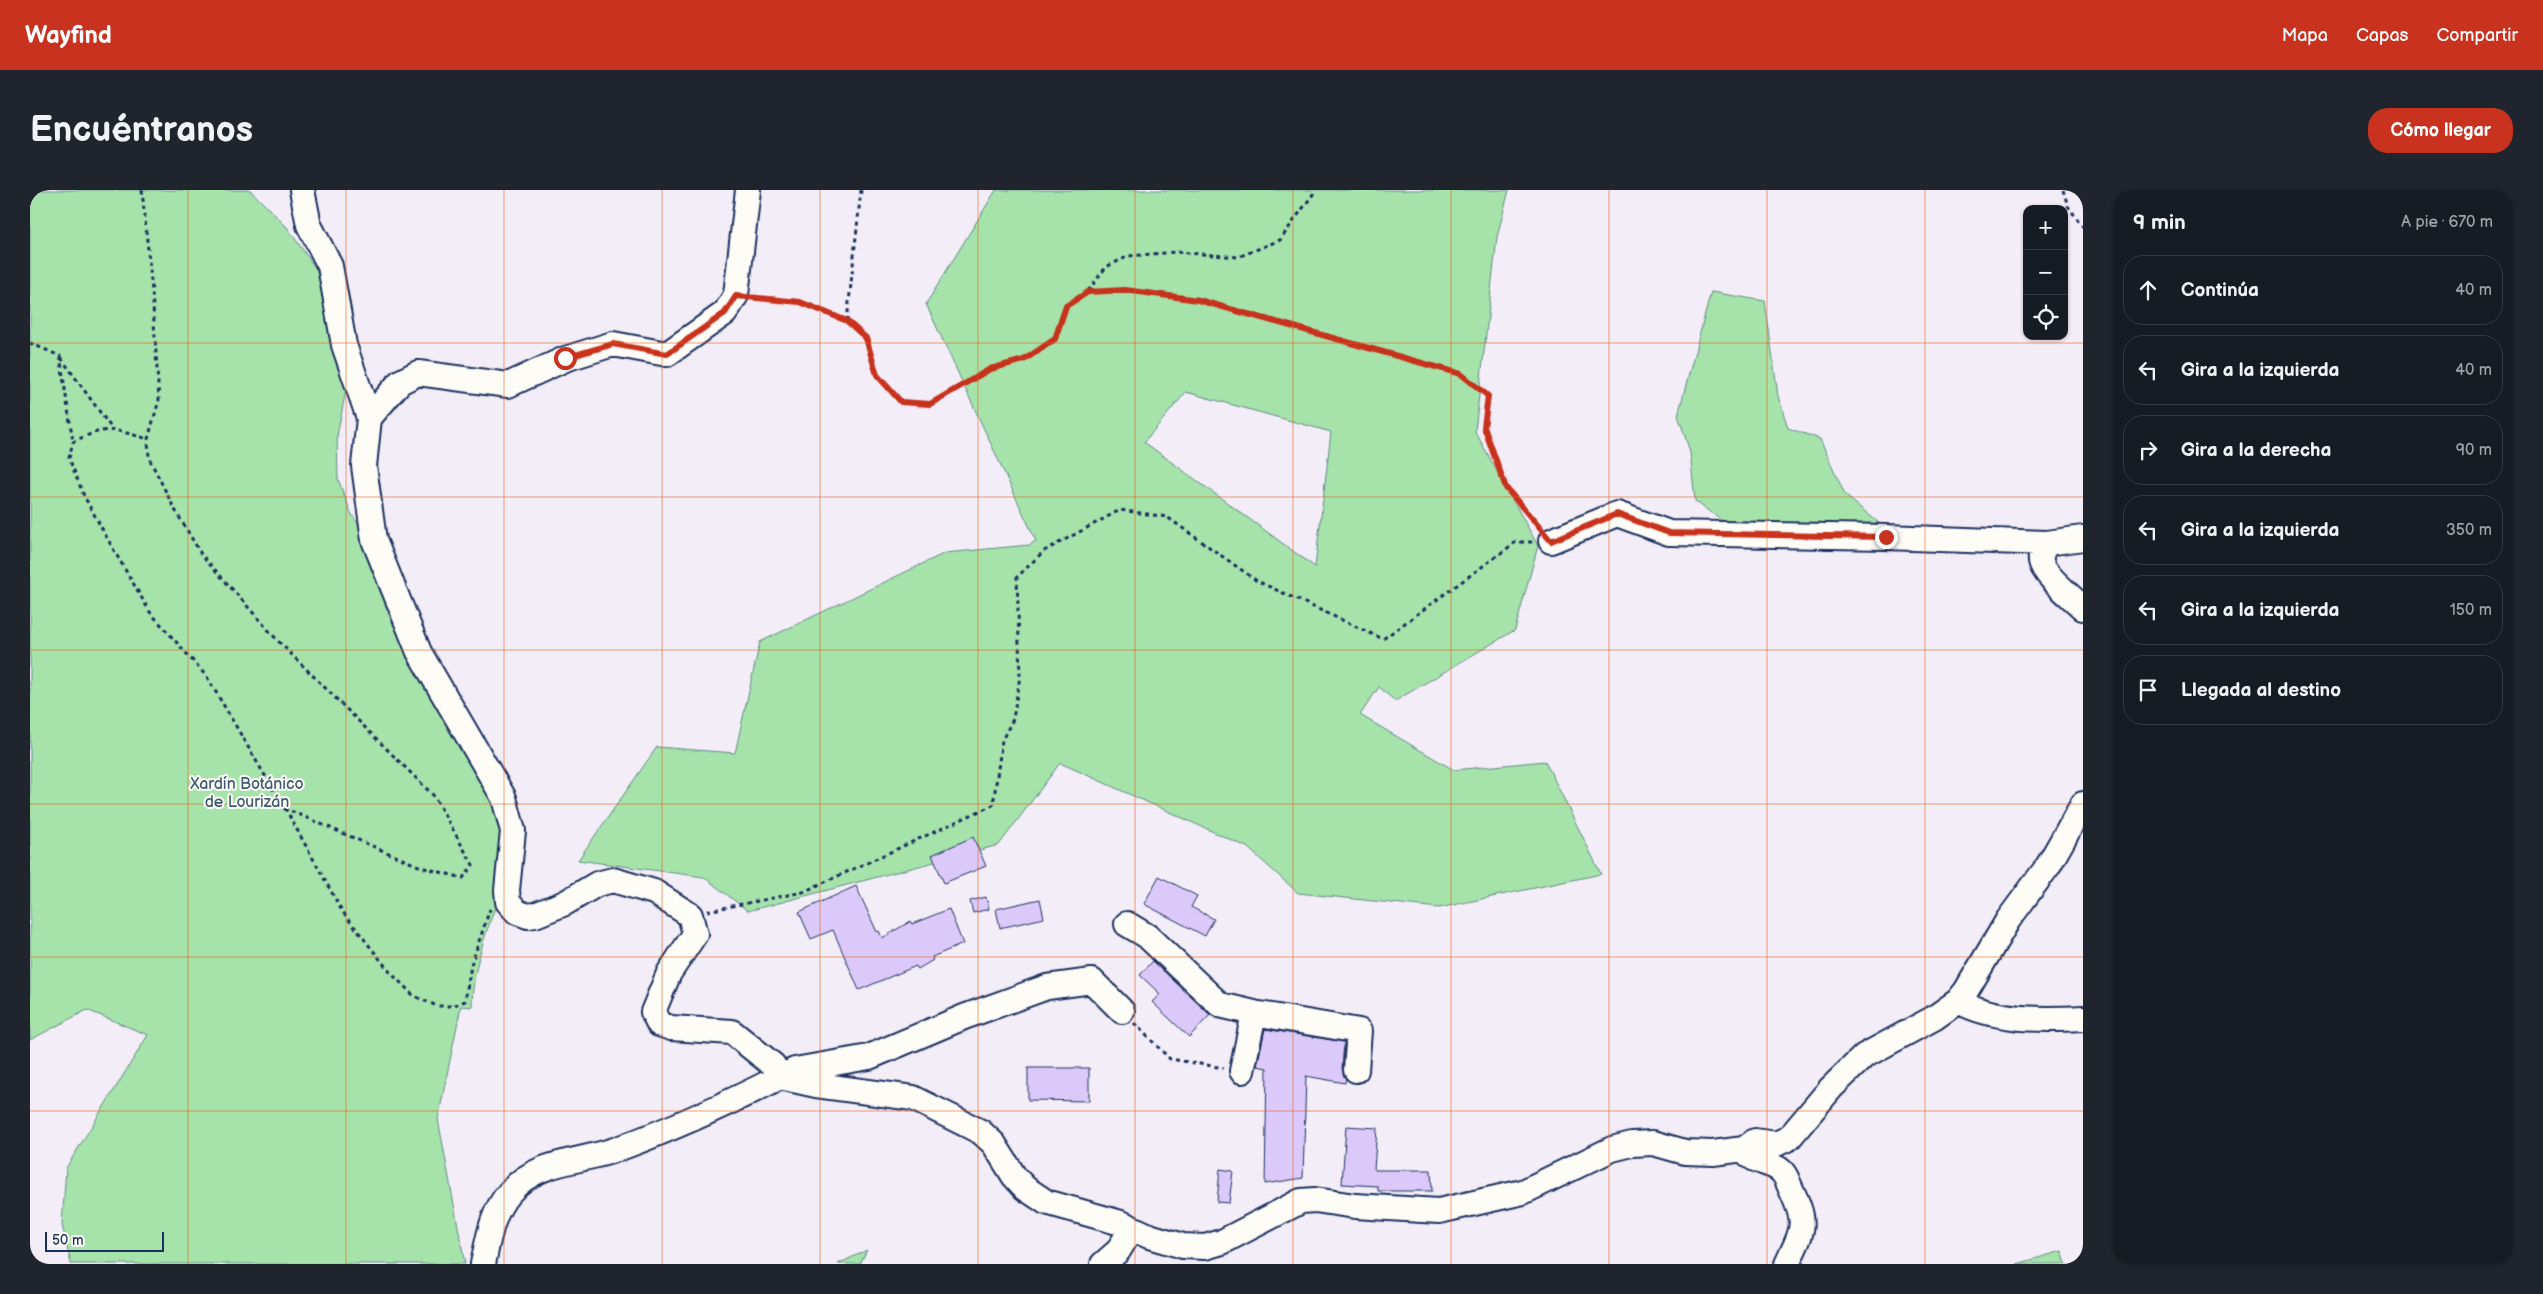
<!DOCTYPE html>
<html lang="es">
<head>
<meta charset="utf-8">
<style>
	:root { --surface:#171b24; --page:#20242c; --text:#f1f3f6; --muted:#9ea1a6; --line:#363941; --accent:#c8321e }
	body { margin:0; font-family:"Balsamiq Sans",sans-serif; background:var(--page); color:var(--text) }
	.controls { position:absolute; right:15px; top:15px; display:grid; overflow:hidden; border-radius:10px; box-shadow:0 1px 4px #0004 }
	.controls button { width:45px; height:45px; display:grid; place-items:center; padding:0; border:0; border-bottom:1px solid var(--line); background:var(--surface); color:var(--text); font:25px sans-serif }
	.scale { position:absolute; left:15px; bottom:12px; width:119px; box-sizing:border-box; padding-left:5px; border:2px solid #1b2f5e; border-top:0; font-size:14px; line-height:18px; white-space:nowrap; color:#1b2f5e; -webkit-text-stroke:4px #fdfcf7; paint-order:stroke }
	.stop { position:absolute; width:15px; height:15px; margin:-11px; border:4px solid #c8321e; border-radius:50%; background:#fff }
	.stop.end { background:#c8321e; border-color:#fff; box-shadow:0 1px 5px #0008 }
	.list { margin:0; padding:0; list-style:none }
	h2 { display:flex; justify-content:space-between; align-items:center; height:65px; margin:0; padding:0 20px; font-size:21px }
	h2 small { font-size:16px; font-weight:400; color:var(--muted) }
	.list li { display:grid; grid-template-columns:32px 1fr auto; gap:15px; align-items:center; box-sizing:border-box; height:70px; margin:0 10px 10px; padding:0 10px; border:1px solid var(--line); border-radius:20px }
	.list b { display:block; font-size:19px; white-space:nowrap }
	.list em { font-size:16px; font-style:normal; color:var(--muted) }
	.icon { flex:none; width:28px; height:28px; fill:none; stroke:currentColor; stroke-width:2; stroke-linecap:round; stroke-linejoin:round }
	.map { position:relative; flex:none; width:2053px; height:1074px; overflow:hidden; border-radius:20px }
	header { display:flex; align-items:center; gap:30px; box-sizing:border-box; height:70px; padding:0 25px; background:var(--accent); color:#fff }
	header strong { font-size:24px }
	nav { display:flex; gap:28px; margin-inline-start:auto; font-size:18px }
	.intro { display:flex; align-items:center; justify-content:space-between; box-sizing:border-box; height:120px; padding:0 30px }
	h1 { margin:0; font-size:35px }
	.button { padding:12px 22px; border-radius:20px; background:var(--accent); color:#fff; font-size:18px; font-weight:700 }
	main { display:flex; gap:30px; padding:0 30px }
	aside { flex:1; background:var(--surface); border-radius:20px; box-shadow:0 1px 4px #0004 }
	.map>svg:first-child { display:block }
	.green { fill:#a6e3aa; stroke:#608984; fill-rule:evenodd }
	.building { fill:#dbc9fa; stroke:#1b2f5e }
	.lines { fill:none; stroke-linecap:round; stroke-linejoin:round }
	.minor-casing { stroke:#1b2f5e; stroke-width:28 }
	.path { stroke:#1b2f5e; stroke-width:3; stroke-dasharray:4 4; stroke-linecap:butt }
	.minor { stroke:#fdfcf7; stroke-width:24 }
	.route { stroke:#c8321e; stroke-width:6 }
	.grid { fill:none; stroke:#e8590c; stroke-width:1; stroke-opacity:0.55 }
	.labels { text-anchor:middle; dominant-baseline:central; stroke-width:4; stroke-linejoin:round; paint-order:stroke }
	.park-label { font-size:16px; fill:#3e5c71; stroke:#fdfcf7 }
</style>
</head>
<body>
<header>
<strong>Wayfind</strong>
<nav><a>Mapa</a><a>Capas</a><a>Compartir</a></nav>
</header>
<div class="intro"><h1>Encuéntranos</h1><a class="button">Cómo llegar</a></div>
<main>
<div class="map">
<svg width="2053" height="1074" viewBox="0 0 2053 1074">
	<rect width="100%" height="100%" fill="#f3edf8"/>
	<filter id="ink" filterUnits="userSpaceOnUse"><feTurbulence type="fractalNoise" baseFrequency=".02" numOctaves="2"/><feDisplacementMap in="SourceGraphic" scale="10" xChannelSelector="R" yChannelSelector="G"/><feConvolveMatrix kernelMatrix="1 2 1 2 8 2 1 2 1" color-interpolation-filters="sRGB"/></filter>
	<g filter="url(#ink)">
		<path class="green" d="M0 0H220L257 37 286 79 307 154 319 184 307 246 308 289 321 323 347 363 472 614 474 712 466 715C454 748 442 782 442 817L431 816 408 929 435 1074H41L32 1035 36 978 118 845 57 820 0 850Z
			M966 0H1479L1467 47 1445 241 1508 356 1485 440 1365 511 1349 497 1330 525 1424 580 1515 571 1571 684 1409 718 1268 703 1217 657 1030 573 969 655 718 721 674 687 548 670 627 557 705 563 730 452 915 363 999 355 1006 351 896 114ZM1156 202 1301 242 1285 377 1114 252Z
			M1681 102 1735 111 1748 206 1758 238 1790 249 1815 305 1867 348 1699 336 1665 311 1660 262 1648 225Z
			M837 1060 830 1074H808Z
			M2032 1061 2036 1074H1987Z"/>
		<path class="building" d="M943 647 956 676 914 693 902 665Z
			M1129 686 1167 706 1161 717 1184 729 1175 746 1114 714Z
			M826 696 847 742 849 741 852 748 881 731 882 734 919 719 933 754 902 767 903 770 888 779 886 776 829 800 803 740 781 749 769 722Z
			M956 707 959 719 943 723 940 711Z
			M1010 709 1014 728 970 738 966 719Z
			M1123 771 1180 825 1159 847 1122 812 1130 804 1110 785Z
			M1235 839 1314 852 1312 879 1316 888 1315 893 1276 886 1273 988 1235 994 1237 878 1227 876Z
			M998 878H1059V911L998 910Z
			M1316 936 1347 938 1344 980H1401L1402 1001H1348V996L1312 994Z
			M1190 979 1203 981 1199 1013 1187 1012Z"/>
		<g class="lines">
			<defs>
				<path id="minor" d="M272 0 279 35 300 76 314 155 339 228 334 276 344 350 389 462 474 608 483 641 477 700 478 712 487 722 498 726 505 725 535 713 567 694 583 690 624 702 660 725 665 744 639 783 623 822 629 834 641 838 702 842 743 875 750 887 765 880 839 867 934 827 1017 797 1062 791 1092 821
					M339 228 370 192 388 183 478 195 535 169 583 154 637 164 695 123 706 105 718 0
					M2053 348 2017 353C2013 359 2010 364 2011 371 2013 385 2043 408 2053 418
					M1521 351 1587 324 1639 343 1856 347 2017 353
					M1097 734 1117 746 1190 815 1224 823
					M1928 811C1965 831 2012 830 2053 828
					M1212 881 1224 823 1329 841 1326 880
					M1714 959C1722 972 1735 971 1747 978 1755 982 1757 990 1760 997 1778 1035 1774 1037 1757 1074
					M453 1074C458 1050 462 1022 479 1003 507 969 552 973 590 958 644 938 699 913 750 887L786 895 883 908 951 942 964 954 984 986 995 998 1016 1012 1091 1033 1119 1046 1153 1056 1175 1057 1192 1052 1271 1011 1285 1010 1325 1016 1409 1021 1493 1002 1582 959 1602 954 1623 953 1655 962 1683 963 1714 959 1725 951 1746 954 1759 948 1801 898 1834 866 1904 828 1928 811 1936 801 1978 730 2018 676 2053 614
					M1073 1074 1088 1061 1102 1038"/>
			</defs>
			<use href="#minor" class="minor-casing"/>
			<path class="path" d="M112 0 122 101 129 210 118 249 119 268 144 318 171 364 250 453 403 605 443 675 433 688 391 677 254 618 177 487 120 422 86 364 54 306 39 268 43 252C76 235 83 239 118 249
				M2033 0 2038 16 2053 37
				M1058 101 1076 77 1099 66 1146 62 1208 67 1250 50 1286 0
				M724 107 770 112 817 131 835 148 847 185 871 212 901 214 960 179 994 170 1025 149 1036 116 1058 102 1095 100 1168 109 1431 184 1458 206 1454 237 1476 298 1510 338
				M817 131 831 0
				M0 153 30 166 43 252
				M31 168 82 239
				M255 618 312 721 360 782 384 806 407 816H422L435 811 441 775 460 719
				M677 721 773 702 963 615 972 550 983 529 990 486 987 387 1014 361 1090 320 1137 327 1227 391 1353 449 1486 352H1503
				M1104 833 1140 869 1194 878"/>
			<use href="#minor" class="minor"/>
		</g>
	</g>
	<g class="lines" filter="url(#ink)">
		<path class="route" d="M535 168 583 154 637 164 695 123 706 106 770 112 817 131 836 148 847 185 871 212 900 214 960 179 994 170 1025 149 1036 116 1058 102 1095 100 1168 110 1431 184 1458 206 1454 237 1476 298 1521 351 1587 324 1639 343 1856 347"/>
	</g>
	<path class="grid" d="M158 0V1074M316 0V1074M474 0V1074M632 0V1074M790 0V1074M948 0V1074M1105 0V1074M1263 0V1074M1421 0V1074M1579 0V1074M1737 0V1074M1895 0V1074M0 153H2053M0 307H2053M0 460H2053M0 614H2053M0 767H2053M0 921H2053"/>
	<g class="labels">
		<g class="park-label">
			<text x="217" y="594">Xardín Botánico<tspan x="217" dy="18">de Lourizán</tspan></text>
		</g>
	</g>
</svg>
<div class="controls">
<button>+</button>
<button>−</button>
<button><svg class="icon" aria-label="locate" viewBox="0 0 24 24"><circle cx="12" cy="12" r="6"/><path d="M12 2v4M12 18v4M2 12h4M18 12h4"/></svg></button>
</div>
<div class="scale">50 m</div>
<div class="stop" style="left:535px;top:168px"></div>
<div class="stop end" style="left:1856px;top:347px"></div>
</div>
<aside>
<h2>9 min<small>A pie · 670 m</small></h2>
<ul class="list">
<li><svg class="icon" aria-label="ahead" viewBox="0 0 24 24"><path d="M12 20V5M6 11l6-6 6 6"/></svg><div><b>Continúa</b></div><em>40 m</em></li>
<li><svg class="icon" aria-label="left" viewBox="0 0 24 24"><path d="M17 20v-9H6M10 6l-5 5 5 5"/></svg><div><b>Gira a la izquierda</b></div><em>40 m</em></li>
<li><svg class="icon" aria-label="right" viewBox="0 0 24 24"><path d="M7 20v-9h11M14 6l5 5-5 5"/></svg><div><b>Gira a la derecha</b></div><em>90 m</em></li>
<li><svg class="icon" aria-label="left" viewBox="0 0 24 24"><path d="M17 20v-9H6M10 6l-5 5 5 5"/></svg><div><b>Gira a la izquierda</b></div><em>350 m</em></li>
<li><svg class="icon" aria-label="left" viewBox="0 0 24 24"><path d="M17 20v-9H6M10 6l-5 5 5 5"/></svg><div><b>Gira a la izquierda</b></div><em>150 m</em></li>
<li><svg class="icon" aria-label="arrive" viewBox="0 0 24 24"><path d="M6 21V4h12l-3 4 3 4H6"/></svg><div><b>Llegada al destino</b></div></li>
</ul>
</aside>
</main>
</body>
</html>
